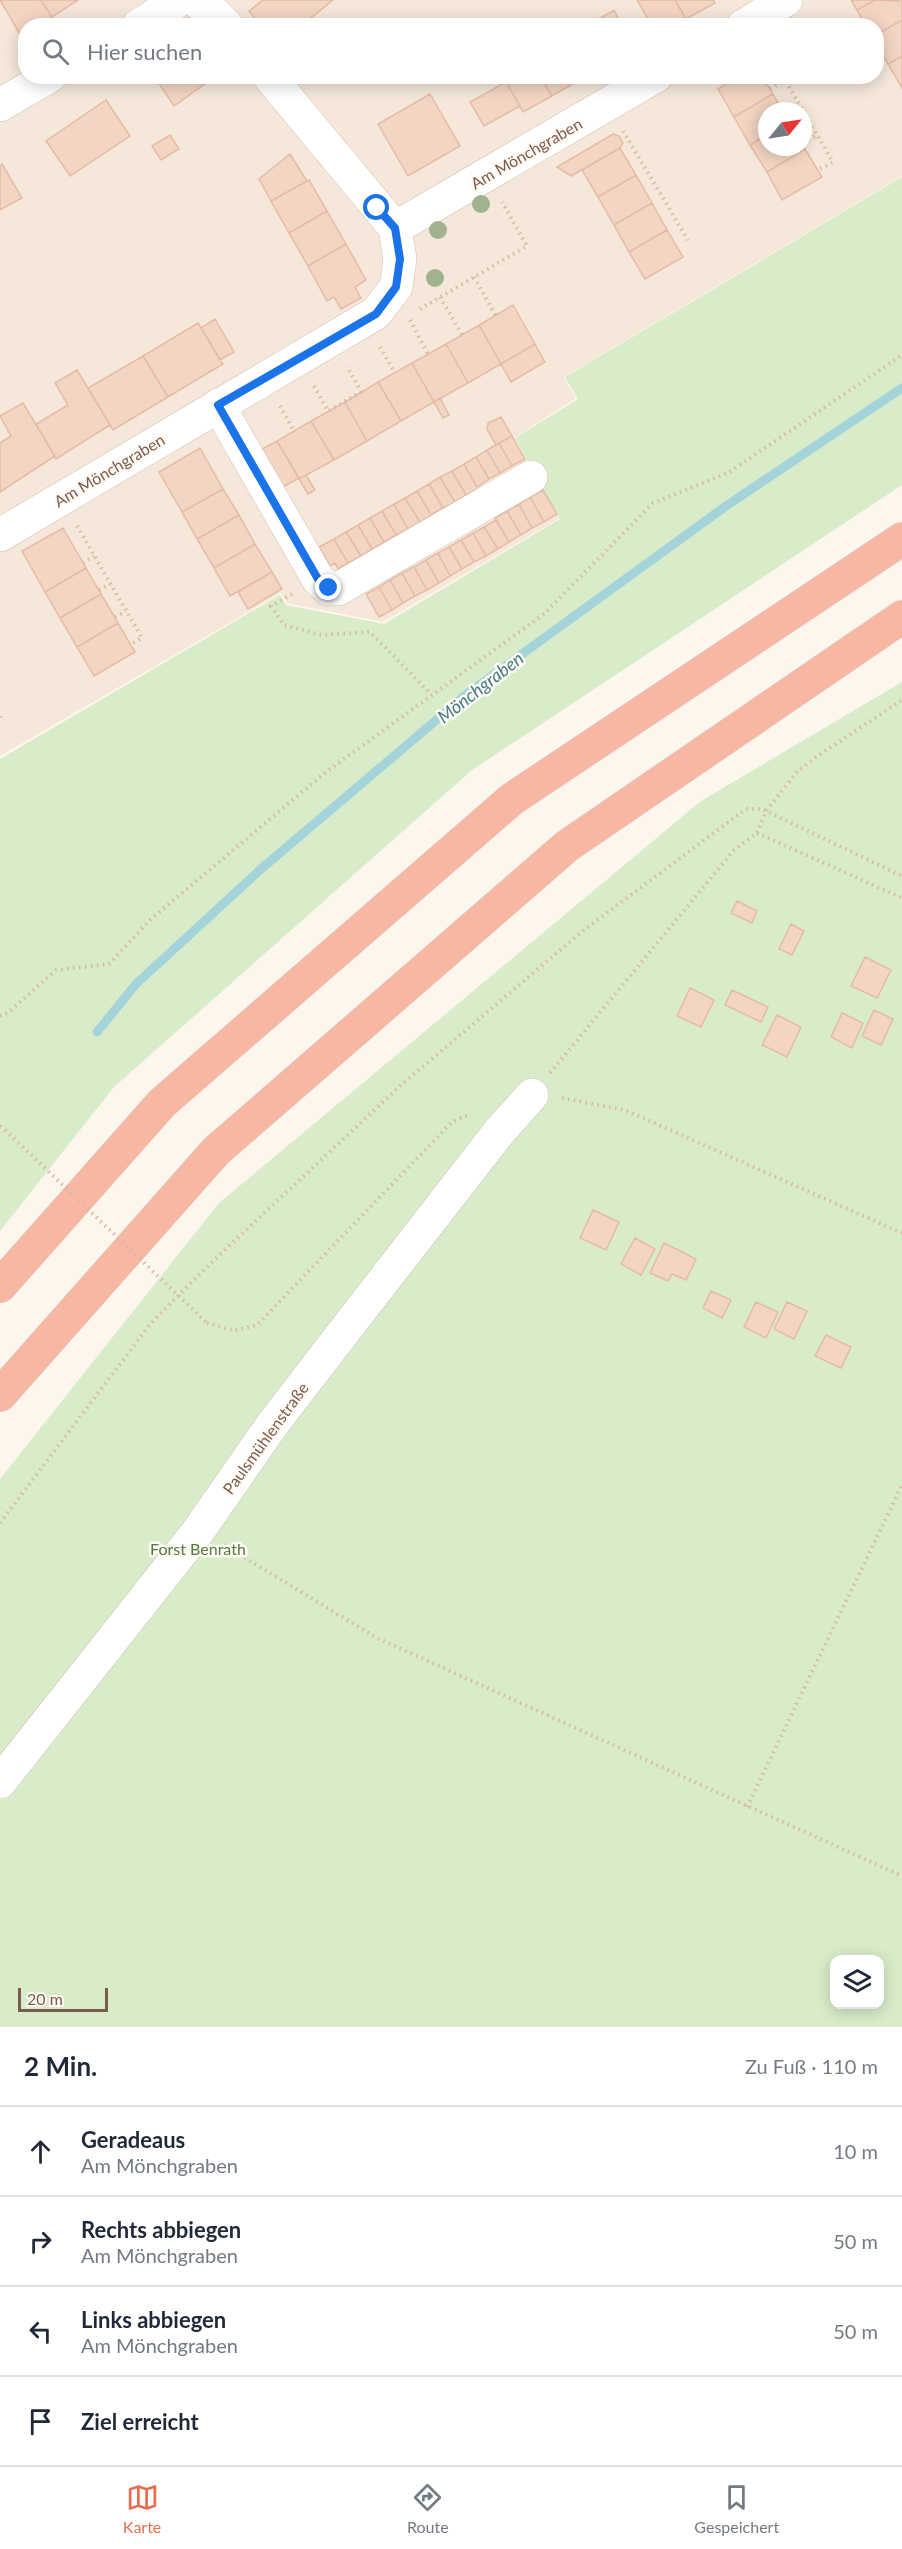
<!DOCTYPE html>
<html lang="de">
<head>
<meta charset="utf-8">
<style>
	:root { --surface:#fff; --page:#f6f6f7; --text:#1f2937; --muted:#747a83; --line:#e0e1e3; --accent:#e76f51 }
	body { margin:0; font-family:Lato,sans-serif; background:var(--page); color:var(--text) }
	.controls { position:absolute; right:18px; bottom:18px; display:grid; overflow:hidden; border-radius:12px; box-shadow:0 3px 15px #0003 }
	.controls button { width:54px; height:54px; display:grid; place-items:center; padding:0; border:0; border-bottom:2px solid var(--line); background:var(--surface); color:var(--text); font:30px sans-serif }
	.compass { position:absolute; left:758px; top:102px; width:54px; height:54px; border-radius:50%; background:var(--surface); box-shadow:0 3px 15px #0003; rotate:60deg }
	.scale { position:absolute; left:18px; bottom:15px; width:90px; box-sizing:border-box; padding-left:6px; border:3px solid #7a5c4d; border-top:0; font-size:16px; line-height:21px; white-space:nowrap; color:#7a5c4d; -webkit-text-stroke:4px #fffaf3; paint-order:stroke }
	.stop { position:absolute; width:18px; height:18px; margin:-14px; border:4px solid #1a73e8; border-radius:50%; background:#fff }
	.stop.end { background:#1a73e8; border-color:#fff; box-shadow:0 2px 6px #0008 }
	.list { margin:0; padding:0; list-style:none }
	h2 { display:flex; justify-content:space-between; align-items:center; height:78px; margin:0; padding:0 24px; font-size:26px }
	h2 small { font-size:20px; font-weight:400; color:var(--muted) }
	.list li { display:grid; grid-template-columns:39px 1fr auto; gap:18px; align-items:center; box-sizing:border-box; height:90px; padding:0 24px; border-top:2px solid var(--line) }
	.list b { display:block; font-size:22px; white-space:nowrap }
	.list p { margin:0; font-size:20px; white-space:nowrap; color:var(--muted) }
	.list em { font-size:20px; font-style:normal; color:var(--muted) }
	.icon { flex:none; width:33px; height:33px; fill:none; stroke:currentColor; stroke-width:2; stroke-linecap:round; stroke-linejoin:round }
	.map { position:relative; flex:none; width:902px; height:2027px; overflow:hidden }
	.search { position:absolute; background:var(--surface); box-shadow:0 3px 15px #0003; left:18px; right:18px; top:18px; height:66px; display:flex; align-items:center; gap:15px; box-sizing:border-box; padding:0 21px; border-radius:24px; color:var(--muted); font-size:22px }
	.sheet { height:438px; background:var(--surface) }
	nav { display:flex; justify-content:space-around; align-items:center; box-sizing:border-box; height:84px; border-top:2px solid var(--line); background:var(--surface); font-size:16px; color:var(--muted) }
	nav a { display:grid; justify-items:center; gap:3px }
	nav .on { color:var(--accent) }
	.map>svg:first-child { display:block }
	.residential { fill:#f5e8da; fill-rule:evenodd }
	.green { fill:#d8ecc9; fill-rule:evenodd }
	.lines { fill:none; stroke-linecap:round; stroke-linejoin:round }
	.stream { stroke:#a5d3da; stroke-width:9 }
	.building { fill:#f3d5c3; stroke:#e6bba3; stroke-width:1.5 }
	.minor-casing { stroke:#d1beb0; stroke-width:34 }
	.highway-casing { stroke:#dad1cd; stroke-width:34 }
	.path { stroke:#d9b8a5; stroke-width:4; stroke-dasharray:1.5 4.5; stroke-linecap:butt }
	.minor { stroke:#fff; stroke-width:33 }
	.highway { stroke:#f7b7a3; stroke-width:33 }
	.path-bridge { stroke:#d9b8a5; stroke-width:4; stroke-dasharray:1.5 4.5; stroke-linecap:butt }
	.tree { fill:#a0b28e }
	.route { stroke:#1a73e8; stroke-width:8 }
	.labels { text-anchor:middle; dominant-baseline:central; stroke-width:5; stroke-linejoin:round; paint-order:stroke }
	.street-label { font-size:16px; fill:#7a5c4d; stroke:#fffaf3 }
	.park-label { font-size:16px; fill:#537a41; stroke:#fffaf3 }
	.water-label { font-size:18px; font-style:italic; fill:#437c86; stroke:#fffaf3 }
</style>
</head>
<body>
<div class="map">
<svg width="902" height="2027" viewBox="0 0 902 2027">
	<rect width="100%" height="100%" fill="#fdf6ec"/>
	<path class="residential" d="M0 0H902V176L564 377 576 398 514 438 560 518 383 622 287 603 281 593 0 756ZM26 26H876V76H26ZM767 111H803V147H767Z"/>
	<path class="green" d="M902 177V485L472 770 114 1087 0 1231V759L280 595 286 605 384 624 560 519 515 438 578 399 565 377Z
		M902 682V2027H0V1479L219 1203 701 801ZM834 1960H880V2004H834Z"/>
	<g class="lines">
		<path class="stream" d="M97 1032 136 984 261 869 467 694 726 506 902 388"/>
	</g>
	<path class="building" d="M0 0H41L52 17 37 26H26V33L21 36Z
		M41 0H78L52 17Z
		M263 0H333L301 26H261L249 11Z
		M637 0H675L686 19 676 26H652Z
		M675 0H713L715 3 686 19Z
		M851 0H875L857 10Z
		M875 0 902 1V20L876 35V26H866L857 10Z
		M614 10 622 26H587Z
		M902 20V56L888 64 876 44V35Z
		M902 56V88L888 64Z
		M154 76H216L174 106Z
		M503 76H540L552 96 523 112Z
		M540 76H578L580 80 552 96Z
		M739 76H762L773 94 734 117 718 89Z
		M506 82 520 106 484 126 470 102Z
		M430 94 460 146 408 176 378 124Z
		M773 94 782 111H767V135L750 145 734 117Z
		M106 100 130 136 70 176 46 141Z
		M613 134 619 136 623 143 620 148 571 176 557 167Z
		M170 135 179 149 161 160 152 146Z
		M767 135V147L803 146 805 149 767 172 750 145Z
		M620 148 636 175 598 197 582 170Z
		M805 149 822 177 782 200 767 172Z
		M290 154 307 181 271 201 259 179Z
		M2 164 22 198 0 210V165Z
		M636 175 652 203 614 225 598 197Z
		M309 180 327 211 289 233 271 201Z
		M652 203 667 230 629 252 614 225Z
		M327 211 346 244 308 266 289 233Z
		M667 230 683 257 645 279 629 252Z
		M346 244 366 280 355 287 361 298 341 309 334 297 327 301 308 266Z
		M513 305 535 344 501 364 479 325Z
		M215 319 234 352 220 360 201 328Z
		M198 323 223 364 168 397 143 356Z
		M479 325 501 364 468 383 446 344Z
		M446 344 468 383 434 402 412 363Z
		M535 344 545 362 511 382 501 364Z
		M143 356 168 397 113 430 88 388Z
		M412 363 434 402 401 421 378 382Z
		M77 370 110 425 56 459 36 424 68 405 55 383Z
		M378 382 401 421 367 441 345 402Z
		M440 398 449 415 443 418 434 402Z
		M345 402 367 441 334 460 311 421Z
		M23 403 55 456 0 492V443L11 436 0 416Z
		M501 417 512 436 496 445 487 429 488 423Z
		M311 421 334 460 299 479 277 441Z
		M512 436 525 459 512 466 499 443Z
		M277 441 299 478 283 487 262 449Z
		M499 443 512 466 500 473 487 450Z
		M200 448 223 489 182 512 159 472Z
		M487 450 500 473 489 479 476 457Z
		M476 457 489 479 477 487 464 464Z
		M464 464 478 489 466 495 452 471Z
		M452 471 466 495 455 502 440 477Z
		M306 475 315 490 308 494 299 479Z
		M440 477 455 502 443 508 429 484Z
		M429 484 443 508 431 515 417 491Z
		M223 489 239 515 197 539 182 512Z
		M543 490 557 514 544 522 530 497Z
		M417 491 431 515 420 522 405 498Z
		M530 497 544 522 532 528 519 504Z
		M405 498 420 522 408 529 394 504Z
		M394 504 408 529 396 535 382 511Z
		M519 504 532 528 521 535 507 511Z
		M382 511 396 535 384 542 370 518Z
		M507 511 521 535 509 542 495 518Z
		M239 515 255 544 214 568 197 539Z
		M370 518 384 542 372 549 358 525Z
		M496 520 509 542 498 549 484 527Z
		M358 525 372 549 361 556 346 532Z
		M484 527 498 549 486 556 473 533Z
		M63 528 86 568 45 592 22 551Z
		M346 532 361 556 348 563 334 539Z
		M473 533 486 556 474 562 461 540Z
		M334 539 348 563 338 569 335 563 330 566 319 547Z
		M461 540 474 562 462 569 449 547Z
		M255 544 272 572 230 596 214 568Z
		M449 547 462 569 450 576 438 553Z
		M438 553 450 576 439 583 426 560Z
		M426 560 439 583 427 590 414 567Z
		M414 567 427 590 415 596 402 573Z
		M86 568 101 594 60 618 45 592Z
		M272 572 282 589 248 609 238 592Z
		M402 573 415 596 403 603 390 580Z
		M390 580 403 603 392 610 379 587Z
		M379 587 392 610 379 617 366 594Z
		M101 594 118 623 77 647 60 618Z
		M118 623 135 652 94 676 77 647Z
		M737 901 757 911 752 923 731 913Z
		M791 924 804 931 792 955 779 949Z
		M865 957 891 970 877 998 851 986Z
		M690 988 714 1000 701 1027 677 1016Z
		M732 990 768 1007 761 1022 725 1005Z
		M874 1010 893 1019 881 1045 862 1036Z
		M842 1013 863 1023 852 1048 831 1037Z
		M777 1015 801 1027 787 1057 762 1045Z
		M593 1210 619 1222 606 1250 580 1238Z
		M635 1238 655 1249 641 1275 621 1264Z
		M664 1243 696 1259 686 1280 672 1274 668 1281 650 1273Z
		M711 1291 731 1300 722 1318 703 1308Z
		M756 1302 778 1312 766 1338 744 1327Z
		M787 1302 807 1311 794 1339 774 1329Z
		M826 1335 851 1347 841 1368 815 1356Z"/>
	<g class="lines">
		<defs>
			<path id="minor" d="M194 0 214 13 227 26
				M138 26 179 0
				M743 26 786 0
				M0 105 50 76
				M395 228 656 76
				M218 405 318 579 329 589H338L531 477
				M0 535 376 313 396 287 400 259 395 228 269 76
				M0 1782 199 1530 272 1425 349 1325 499 1132 532 1095"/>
			<path id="highway" d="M0 1286 162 1103 512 799 902 539
				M0 1395 216 1151 567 846 902 617"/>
		</defs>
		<use href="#minor" class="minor-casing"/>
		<use href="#highway" class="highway-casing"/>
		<path class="path" d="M783 76 803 111
			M770 89 785 80
			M803 111 833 162 818 170
			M623 131 688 240
			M803 143 817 135
			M474 277 496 316
			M440 297 462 335
			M420 309 527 246 502 202
			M410 320 428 354
			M380 347 395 373
			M314 386 328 411 361 392 347 366
			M280 406 294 431
			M77 526 142 638 130 645
			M83 563 94 556
			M99 590 110 584
			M292 594 271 606 284 625 322 635 370 632 431 694
			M115 617 126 611
			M0 716V718
			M757 833 902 898
			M0 1016 9 1012 56 970 109 964 150 920 326 772 544 614 653 503 728 473 902 355
			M550 1073 734 850 757 833 766 811 797 772 816 757 902 700
			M562 1098 625 1110 902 1233
			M0 1126 5 1130
			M207 1323 234 1331 257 1325 452 1122 465 1116H471
			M0 1523 151 1323 213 1261 400 1086 584 930 746 809H762L902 876
			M224 1545 375 1637 902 1876
			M747 1807 902 1485"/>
		<use href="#minor" class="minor"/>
		<use href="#highway" class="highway"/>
		<path class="path-bridge" d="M5 1130 207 1323"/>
	</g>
	<g class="tree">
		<circle cx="481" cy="204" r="9"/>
		<circle cx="438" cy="230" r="9"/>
		<circle cx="435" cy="278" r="9"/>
	</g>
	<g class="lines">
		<path class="route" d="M329 588 318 579 218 405 376 314 396 287 400 259 395 228 377 208"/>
	</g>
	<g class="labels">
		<g class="street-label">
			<text transform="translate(526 153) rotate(-30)">Am Mönchgraben</text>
			<text transform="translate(109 470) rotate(-31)">Am Mönchgraben</text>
			<text transform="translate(265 1438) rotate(-54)">Paulsmühlenstraße</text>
		</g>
		<g class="park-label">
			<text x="198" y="1548">Forst Benrath</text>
		</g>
		<g class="water-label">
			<text transform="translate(480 687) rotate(-38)">Mönchgraben</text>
		</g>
	</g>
</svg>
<div class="controls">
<button><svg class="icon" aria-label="layers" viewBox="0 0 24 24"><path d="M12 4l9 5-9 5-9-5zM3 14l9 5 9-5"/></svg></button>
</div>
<svg class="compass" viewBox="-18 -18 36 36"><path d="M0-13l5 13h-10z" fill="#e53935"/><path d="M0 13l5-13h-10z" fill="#747a83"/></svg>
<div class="scale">20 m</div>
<div class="stop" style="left:377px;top:208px"></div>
<div class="stop end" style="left:329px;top:588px"></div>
<div class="search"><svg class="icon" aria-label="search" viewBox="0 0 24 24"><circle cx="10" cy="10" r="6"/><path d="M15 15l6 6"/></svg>Hier suchen</div>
</div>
<section class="sheet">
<h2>2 Min.<small>Zu Fuß · 110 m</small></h2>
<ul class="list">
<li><svg class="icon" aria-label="ahead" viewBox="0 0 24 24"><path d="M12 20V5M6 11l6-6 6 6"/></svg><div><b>Geradeaus</b><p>Am Mönchgraben</p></div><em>10 m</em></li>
<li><svg class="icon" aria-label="right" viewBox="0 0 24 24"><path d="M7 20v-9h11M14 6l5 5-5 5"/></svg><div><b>Rechts abbiegen</b><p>Am Mönchgraben</p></div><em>50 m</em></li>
<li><svg class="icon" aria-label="left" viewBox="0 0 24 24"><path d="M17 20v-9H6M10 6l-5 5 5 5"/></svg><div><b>Links abbiegen</b><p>Am Mönchgraben</p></div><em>50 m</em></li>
<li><svg class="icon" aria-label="arrive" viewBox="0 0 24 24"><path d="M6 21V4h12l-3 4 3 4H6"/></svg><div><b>Ziel erreicht</b></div></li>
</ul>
</section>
<nav>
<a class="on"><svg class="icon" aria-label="map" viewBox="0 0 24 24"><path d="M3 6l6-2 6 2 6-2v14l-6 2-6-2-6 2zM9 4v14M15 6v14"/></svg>Karte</a>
<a><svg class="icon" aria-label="directions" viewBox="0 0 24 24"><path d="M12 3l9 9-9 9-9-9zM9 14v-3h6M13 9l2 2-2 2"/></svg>Route</a>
<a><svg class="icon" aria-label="saved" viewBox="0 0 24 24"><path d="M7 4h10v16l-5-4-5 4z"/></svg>Gespeichert</a>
</nav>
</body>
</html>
